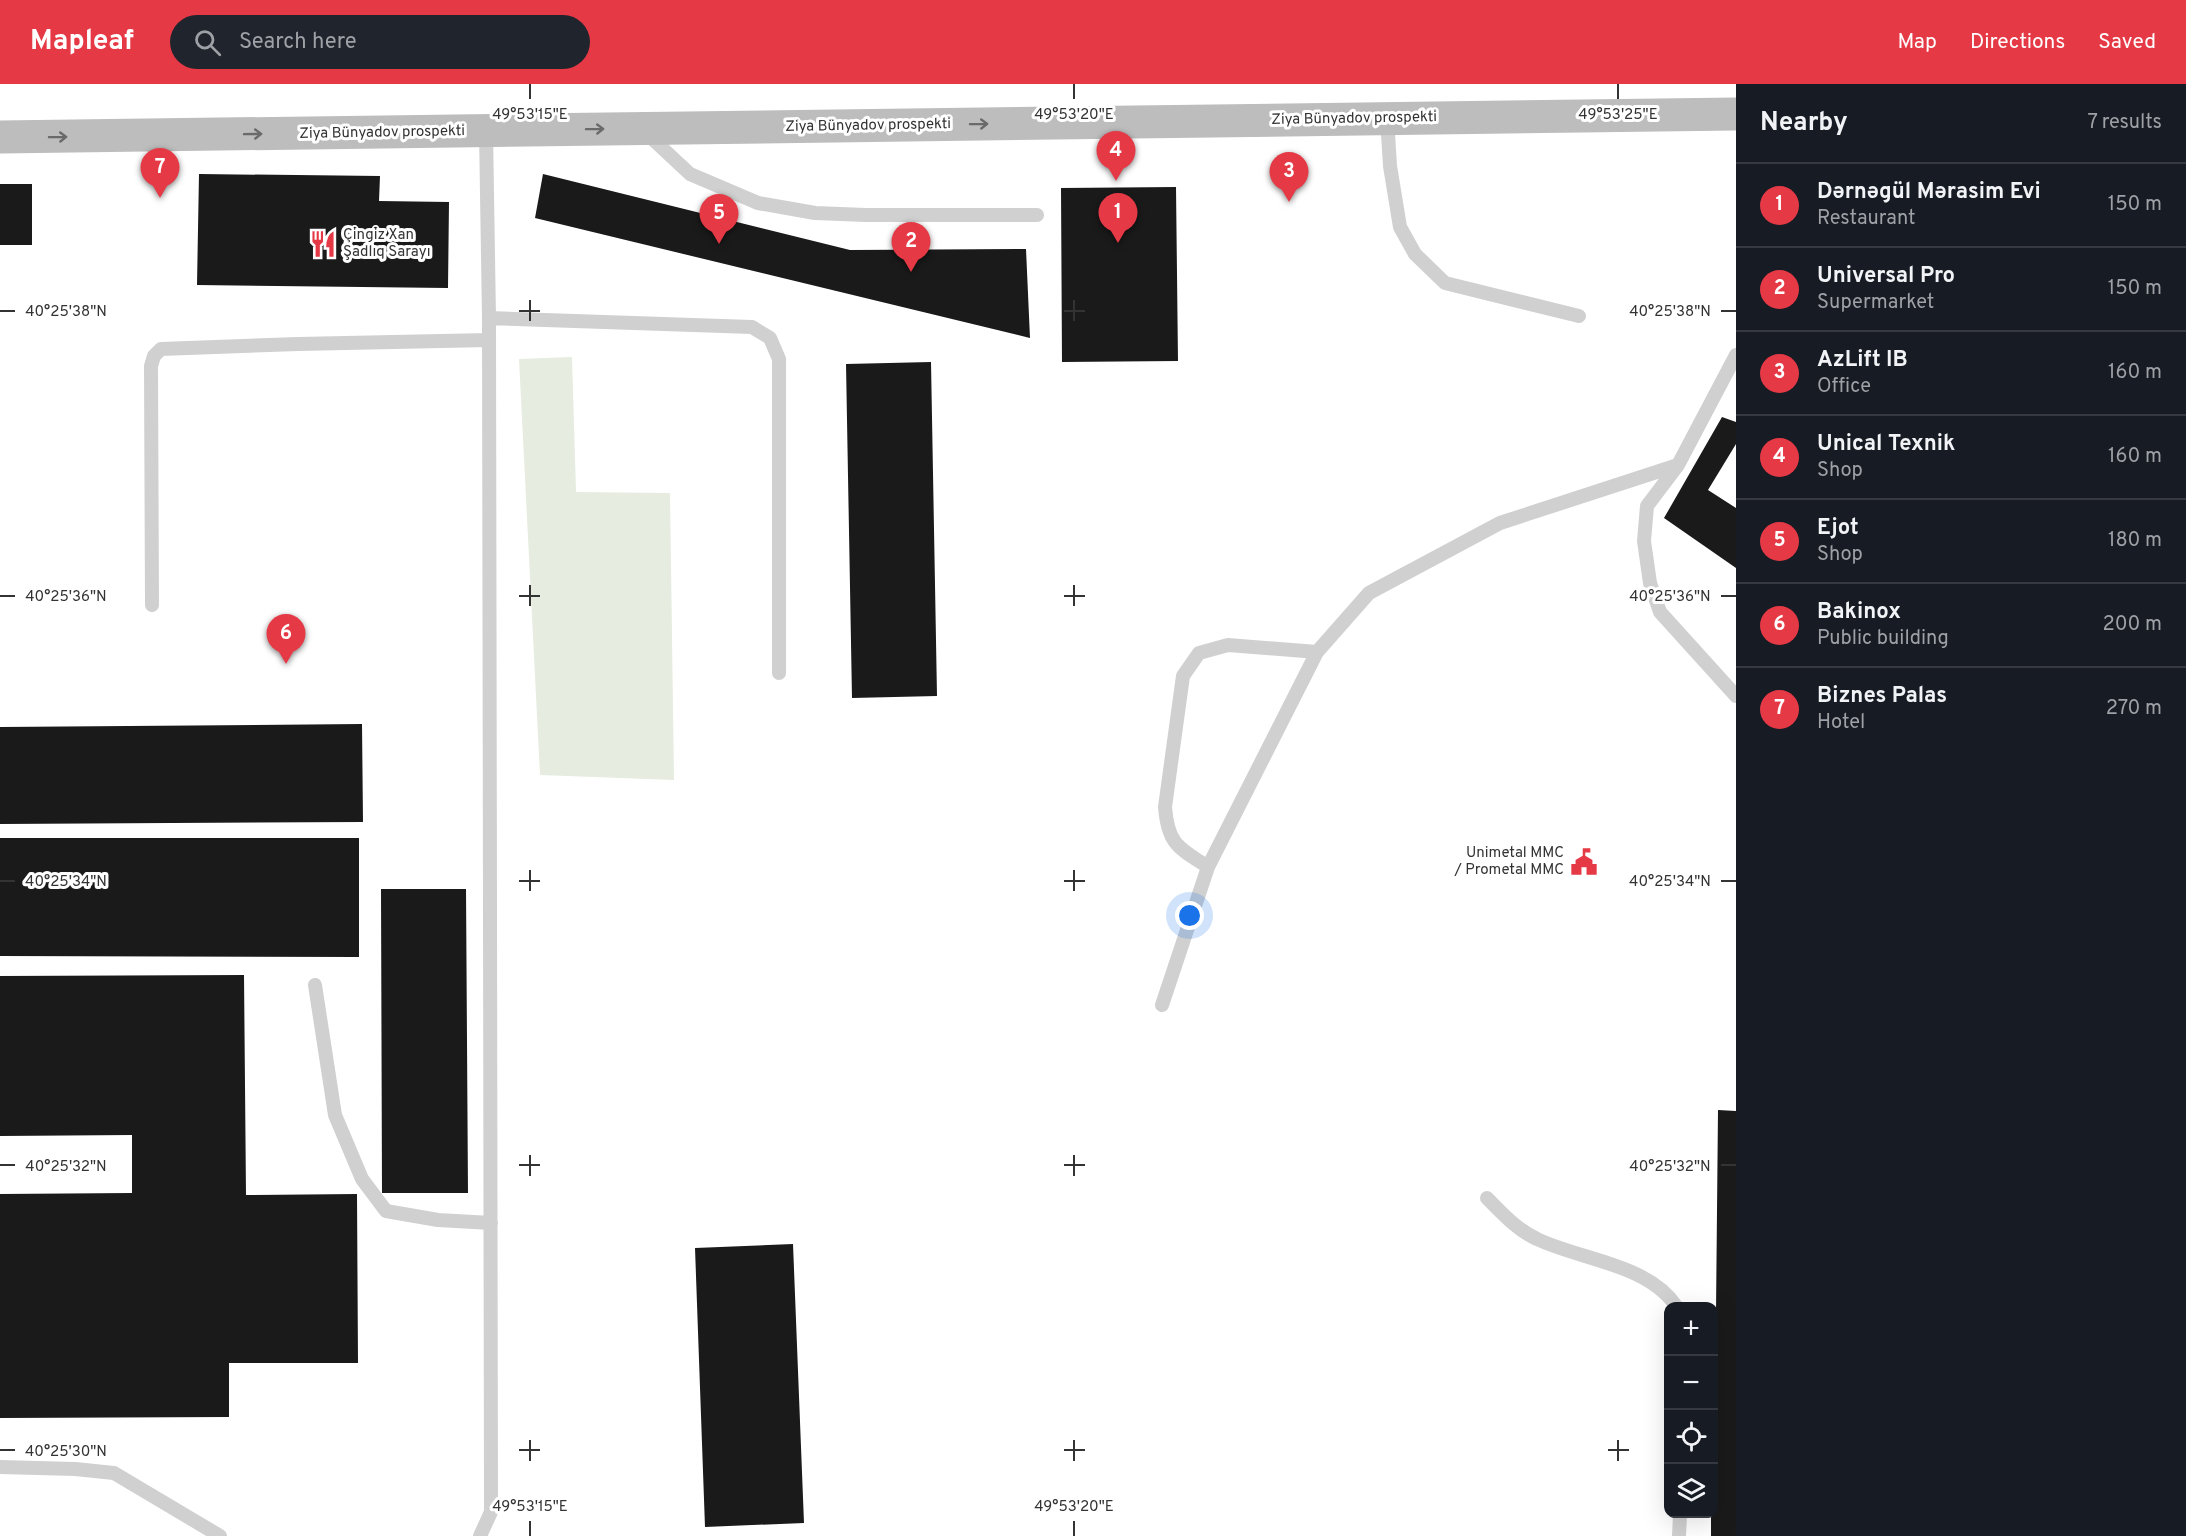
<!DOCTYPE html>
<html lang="en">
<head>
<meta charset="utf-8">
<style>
	:root { --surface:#171b24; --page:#20242c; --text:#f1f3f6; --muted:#9ea1a6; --line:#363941; --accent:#e63946 }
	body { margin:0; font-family:Overpass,sans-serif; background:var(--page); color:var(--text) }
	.controls { position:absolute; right:18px; bottom:18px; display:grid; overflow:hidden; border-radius:12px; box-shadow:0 6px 24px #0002 }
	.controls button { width:54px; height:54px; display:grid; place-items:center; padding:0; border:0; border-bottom:2px solid var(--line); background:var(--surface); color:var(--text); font:30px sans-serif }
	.you { position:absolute; left:1190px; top:832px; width:21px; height:21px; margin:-15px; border:4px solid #fff; border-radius:50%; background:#1a73e8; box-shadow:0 0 0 9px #1a73e833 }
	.badge { display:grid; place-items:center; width:39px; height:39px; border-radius:50%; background:var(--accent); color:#fff; font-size:20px; font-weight:700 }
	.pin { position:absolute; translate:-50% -50px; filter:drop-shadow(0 2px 3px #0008) }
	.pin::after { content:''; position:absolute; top:32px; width:21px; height:18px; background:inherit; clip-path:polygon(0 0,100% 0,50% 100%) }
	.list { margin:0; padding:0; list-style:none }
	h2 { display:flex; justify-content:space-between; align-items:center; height:78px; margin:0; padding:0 24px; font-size:26px }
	h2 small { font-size:20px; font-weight:400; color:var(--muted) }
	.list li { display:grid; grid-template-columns:39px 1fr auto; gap:18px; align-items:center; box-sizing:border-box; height:84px; padding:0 24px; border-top:2px solid var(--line) }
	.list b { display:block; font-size:22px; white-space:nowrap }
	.list p { margin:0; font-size:20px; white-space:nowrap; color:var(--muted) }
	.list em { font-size:20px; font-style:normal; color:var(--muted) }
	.icon { flex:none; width:33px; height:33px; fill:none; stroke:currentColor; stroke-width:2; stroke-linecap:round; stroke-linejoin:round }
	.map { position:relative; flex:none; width:1736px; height:1452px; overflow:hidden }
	header { display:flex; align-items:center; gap:36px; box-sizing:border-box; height:84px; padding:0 30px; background:var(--accent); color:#fff }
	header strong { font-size:28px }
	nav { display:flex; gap:33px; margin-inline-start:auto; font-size:21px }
	.search { width:420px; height:54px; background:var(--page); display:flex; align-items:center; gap:15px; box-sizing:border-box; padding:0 21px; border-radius:33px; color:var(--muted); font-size:22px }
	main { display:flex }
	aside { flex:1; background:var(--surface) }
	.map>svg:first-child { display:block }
	.green { fill:#e6ecdf }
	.building { fill:#1a1a1a }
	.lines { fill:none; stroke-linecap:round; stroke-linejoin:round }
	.lane { stroke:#d0d0d0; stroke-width:14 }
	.secondary { stroke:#bdbdbd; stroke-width:33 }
	.oneway { stroke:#6a6a6a }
	.ticks { fill:none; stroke:#333; stroke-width:2 }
	.labels { text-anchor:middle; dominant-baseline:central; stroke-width:6; stroke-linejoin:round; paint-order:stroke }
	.street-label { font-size:15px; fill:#333; stroke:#fff }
	.poi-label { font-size:15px; fill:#333; stroke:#fff; text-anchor:start }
	.ticks-label { font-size:15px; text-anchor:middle; fill:#333; stroke:#fff; stroke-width:6; stroke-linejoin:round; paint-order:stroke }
</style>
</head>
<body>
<header>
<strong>Mapleaf</strong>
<div class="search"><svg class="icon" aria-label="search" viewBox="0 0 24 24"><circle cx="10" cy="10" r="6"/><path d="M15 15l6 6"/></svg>Search here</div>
<nav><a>Map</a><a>Directions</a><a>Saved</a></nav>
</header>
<main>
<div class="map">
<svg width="1736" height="1452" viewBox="0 0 1736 1452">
	<rect width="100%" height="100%" fill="#fff"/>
	<path class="green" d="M572 273 576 408 670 409 674 696 540 691 519 275Z"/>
	<path class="building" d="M199 90 380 92 379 117 449 118 448 204 197 201Z
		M543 90 850 166 1026 165 1030 254 535 134Z
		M0 100H32V161H0Z
		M1176 103 1178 277 1062 278 1061 104Z
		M931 278 937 612 852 614 846 280Z
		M1722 333 1736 338V360L1708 406 1736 424V484L1664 434Z
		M362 640 363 738 0 740V643Z
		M0 754H359V873L0 872Z
		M381 805H466L468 1109H382Z
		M244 891 246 1111 357 1110 358 1279H229V1333L0 1334V1110L132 1109V1051L0 1052V892Z
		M1718 1026 1736 1027V1452H1711V1430H1714Z
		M793 1160 804 1439 705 1443 695 1164Z"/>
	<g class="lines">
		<path class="lane" d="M1387 34 1390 82 1400 143 1415 170 1445 199 1579 232
			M645 48 690 90 758 119 815 129 866 131H1037
			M489 234 752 243 770 254 779 275V589
			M1678 381 1647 422 1644 457 1650 499 1660 528 1736 612
			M152 521 151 282 154 272 161 265 298 260 489 256
			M1208 783C1179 764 1168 761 1165 723L1183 592 1199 569 1228 561 1317 568
			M315 901 335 1031 362 1095 386 1127 438 1136 491 1139
			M1162 921 1208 783 1317 568 1369 509 1500 439 1678 381 1736 271
			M1487 1114C1502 1129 1517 1146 1537 1155 1581 1176 1648 1180 1676 1222
			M0 1383 75 1385 114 1389 220 1452
			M480 1452 491 1428 489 234 486 47
			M1679 1452 1680 1430"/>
		<path class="secondary" d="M0 53 1736 30"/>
	</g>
	<defs><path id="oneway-shaft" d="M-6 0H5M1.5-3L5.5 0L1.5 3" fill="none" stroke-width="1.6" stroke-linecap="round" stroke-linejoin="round" transform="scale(1.5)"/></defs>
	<g class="oneway">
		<use href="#oneway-shaft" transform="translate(979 40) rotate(-1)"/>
		<use href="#oneway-shaft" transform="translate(595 45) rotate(-1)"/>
		<use href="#oneway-shaft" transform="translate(253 50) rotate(-1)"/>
		<use href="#oneway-shaft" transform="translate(58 53) rotate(-1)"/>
	</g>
	<path class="ticks" d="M530 0V15M1074 0V15M1618 0V15M530 216V237M1074 216V237M0 227H15M519 227H540M1064 227H1085M1721 227H1736M530 501V522M1074 501V522M0 512H15M519 512H540M1064 512H1085M1721 512H1736M530 786V807M1074 786V807M0 797H15M519 797H540M1064 797H1085M1721 797H1736M530 1071V1092M1074 1071V1092M0 1081H15M519 1081H540M1064 1081H1085M1721 1081H1736M530 1356V1377M1074 1356V1377M1618 1356V1377M0 1366H15M519 1366H540M1064 1366H1085M1608 1366H1629M530 1437V1452M1074 1437V1452"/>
	<defs>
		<symbol id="restaurant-bare" viewBox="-9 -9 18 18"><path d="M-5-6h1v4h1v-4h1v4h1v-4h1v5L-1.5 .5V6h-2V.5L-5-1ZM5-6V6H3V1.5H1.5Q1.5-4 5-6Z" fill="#e63946" stroke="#fff" stroke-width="2.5" paint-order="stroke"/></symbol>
		<symbol id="civic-bare" viewBox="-9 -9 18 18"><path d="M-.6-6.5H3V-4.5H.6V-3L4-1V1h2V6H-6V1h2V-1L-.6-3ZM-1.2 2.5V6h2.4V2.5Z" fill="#e63946" stroke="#fff" stroke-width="2.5" paint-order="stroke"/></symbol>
	</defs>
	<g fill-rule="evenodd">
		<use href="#restaurant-bare" x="304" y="141" width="38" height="38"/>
		<use href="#civic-bare" x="1565" y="759" width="38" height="38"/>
	</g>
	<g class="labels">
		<g class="street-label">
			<text transform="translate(1354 35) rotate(-1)">Ziya Bünyadov prospekti</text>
			<text transform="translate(868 42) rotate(-1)">Ziya Bünyadov prospekti</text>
			<text transform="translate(382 49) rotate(-1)">Ziya Bünyadov prospekti</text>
		</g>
		<g class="poi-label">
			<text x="343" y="151">Çingiz Xan<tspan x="343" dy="17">Şadlıq Sarayı</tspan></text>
			<text x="1564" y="769" text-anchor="end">Unimetal MMC<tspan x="1564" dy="17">/ Prometal MMC</tspan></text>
		</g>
	</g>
	<g class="ticks-label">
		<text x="530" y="35">49°53'15"E</text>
		<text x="1074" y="35">49°53'20"E</text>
		<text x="1618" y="35">49°53'25"E</text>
		<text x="66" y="232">40°25'38"N</text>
		<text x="1670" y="232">40°25'38"N</text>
		<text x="66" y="517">40°25'36"N</text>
		<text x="1670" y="517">40°25'36"N</text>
		<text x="66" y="802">40°25'34"N</text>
		<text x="1670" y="802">40°25'34"N</text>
		<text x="66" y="1087">40°25'32"N</text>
		<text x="1670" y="1087">40°25'32"N</text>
		<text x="66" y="1372">40°25'30"N</text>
		<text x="530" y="1427">49°53'15"E</text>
		<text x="1074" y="1427">49°53'20"E</text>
	</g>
</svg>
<div class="controls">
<button>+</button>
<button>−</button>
<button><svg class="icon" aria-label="locate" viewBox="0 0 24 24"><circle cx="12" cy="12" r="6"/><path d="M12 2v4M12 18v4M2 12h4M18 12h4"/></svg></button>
<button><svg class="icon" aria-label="layers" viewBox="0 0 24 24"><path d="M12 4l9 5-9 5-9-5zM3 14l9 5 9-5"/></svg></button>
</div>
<div class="you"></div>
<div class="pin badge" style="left:1118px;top:159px">1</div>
<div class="pin badge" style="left:911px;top:188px">2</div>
<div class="pin badge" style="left:1289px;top:118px">3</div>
<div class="pin badge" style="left:1116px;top:97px">4</div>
<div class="pin badge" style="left:719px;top:160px">5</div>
<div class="pin badge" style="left:286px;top:580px">6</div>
<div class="pin badge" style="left:160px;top:114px">7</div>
</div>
<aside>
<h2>Nearby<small>7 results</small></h2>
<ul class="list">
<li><span class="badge">1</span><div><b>Dərnəgül Mərasim Evi</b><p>Restaurant</p></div><em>150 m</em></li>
<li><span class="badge">2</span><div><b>Universal Pro</b><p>Supermarket</p></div><em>150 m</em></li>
<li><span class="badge">3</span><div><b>AzLift IB</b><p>Office</p></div><em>160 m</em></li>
<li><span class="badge">4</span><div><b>Unical Texnik</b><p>Shop</p></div><em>160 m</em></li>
<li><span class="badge">5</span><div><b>Ejot</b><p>Shop</p></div><em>180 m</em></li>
<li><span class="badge">6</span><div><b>Bakinox</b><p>Public building</p></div><em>200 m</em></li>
<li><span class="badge">7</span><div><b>Biznes Palas</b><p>Hotel</p></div><em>270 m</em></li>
</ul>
</aside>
</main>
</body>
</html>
